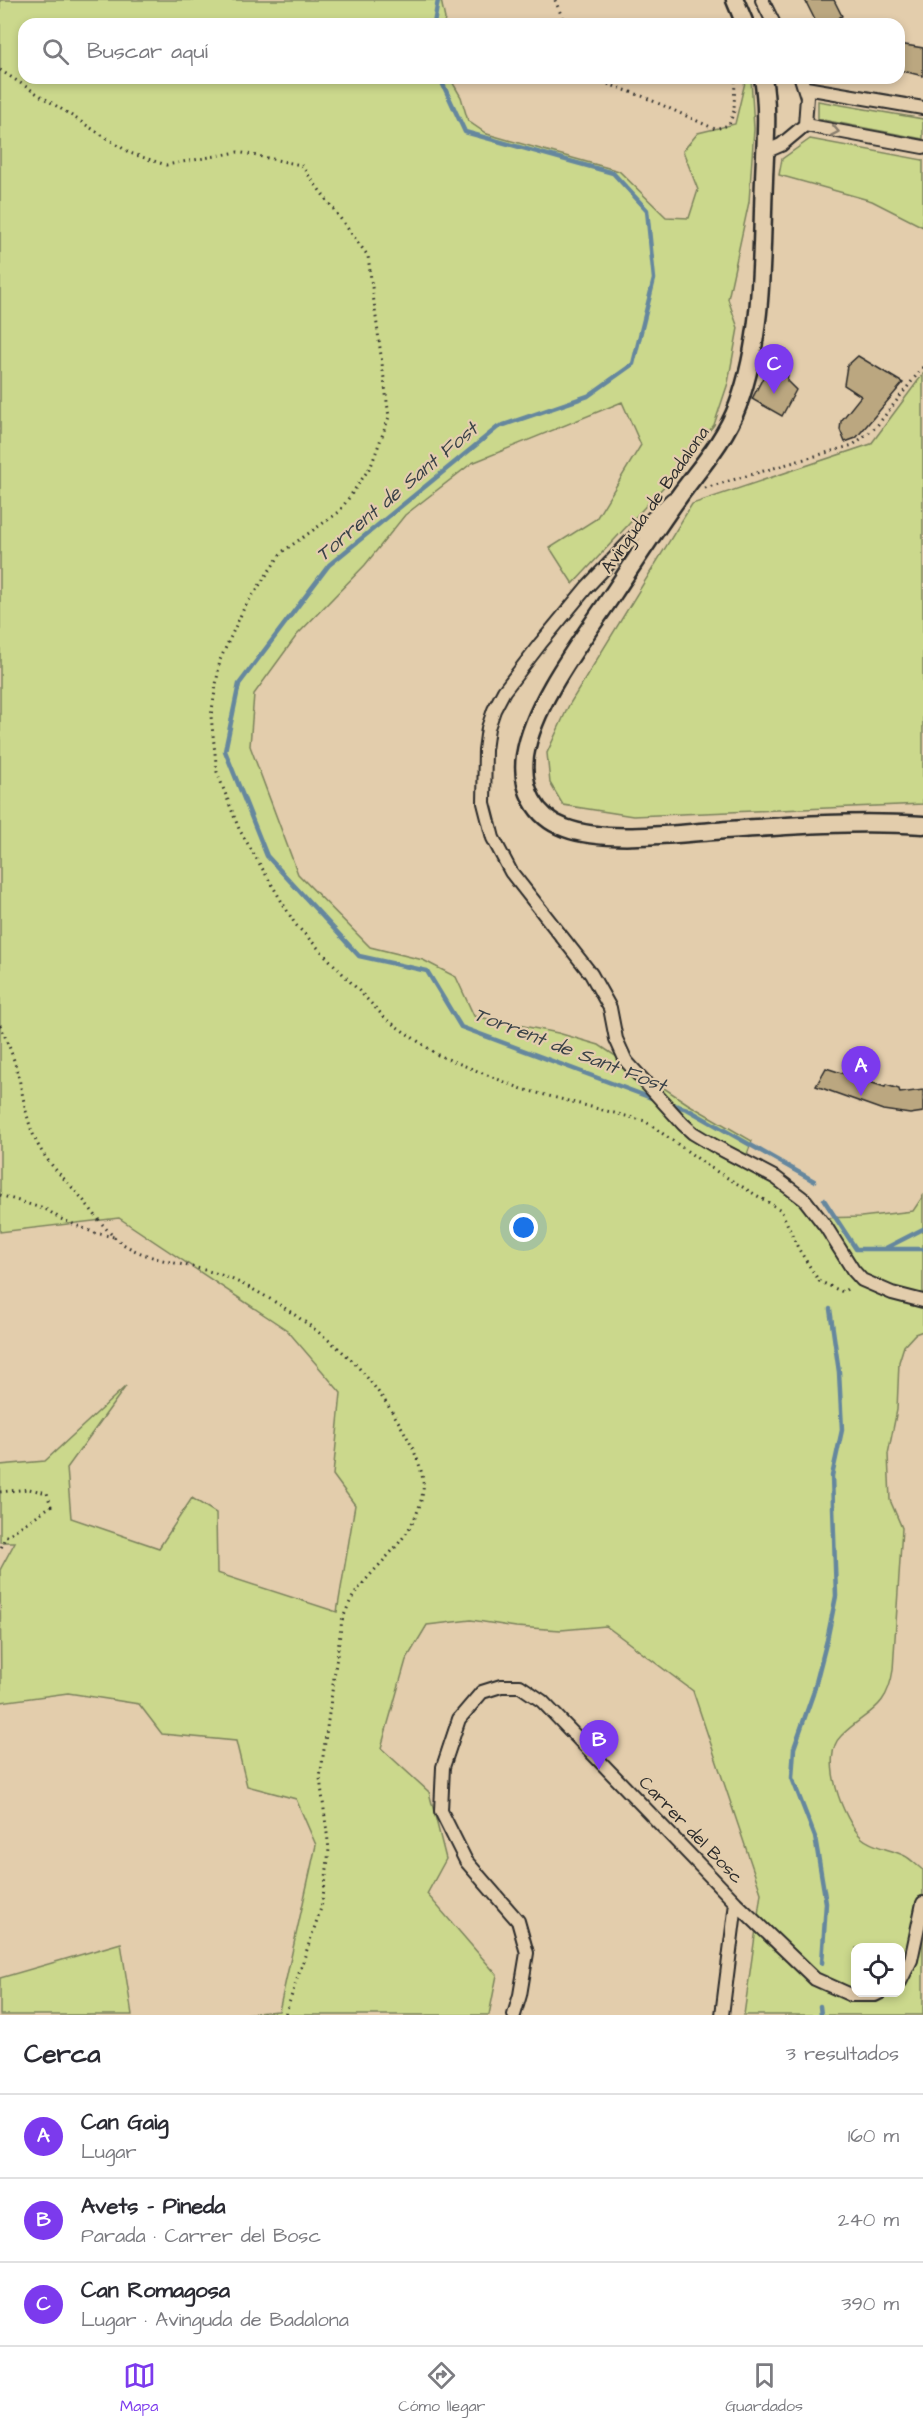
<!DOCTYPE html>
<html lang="es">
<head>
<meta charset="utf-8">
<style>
	:root { --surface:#fff; --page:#f7f7f7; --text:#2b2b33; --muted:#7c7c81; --line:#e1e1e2; --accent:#7c3aed }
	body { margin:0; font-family:"Architects Daughter",sans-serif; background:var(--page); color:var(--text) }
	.controls { position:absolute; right:18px; bottom:18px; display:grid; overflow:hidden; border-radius:12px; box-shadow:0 3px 9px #0003 }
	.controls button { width:54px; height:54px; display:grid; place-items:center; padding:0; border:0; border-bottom:2px solid var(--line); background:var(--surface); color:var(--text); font:30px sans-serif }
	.you { position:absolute; left:524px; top:1228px; width:21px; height:21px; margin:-15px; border:4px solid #fff; border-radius:50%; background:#1a73e8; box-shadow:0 0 0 9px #1a73e833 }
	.badge { display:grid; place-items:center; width:39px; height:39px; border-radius:50%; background:var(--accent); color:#fff; font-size:20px; font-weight:700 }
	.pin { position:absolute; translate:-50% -50px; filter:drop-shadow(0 2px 3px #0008) }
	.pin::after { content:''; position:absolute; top:32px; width:21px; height:18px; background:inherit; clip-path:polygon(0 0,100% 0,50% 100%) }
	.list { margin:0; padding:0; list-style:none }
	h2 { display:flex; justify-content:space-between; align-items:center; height:78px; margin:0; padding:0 24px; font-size:26px }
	h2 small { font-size:20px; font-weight:400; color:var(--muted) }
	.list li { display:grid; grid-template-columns:39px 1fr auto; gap:18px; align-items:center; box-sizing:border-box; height:84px; padding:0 24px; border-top:2px solid var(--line) }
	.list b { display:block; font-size:22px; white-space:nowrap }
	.list p { margin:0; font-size:20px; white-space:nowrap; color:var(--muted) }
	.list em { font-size:20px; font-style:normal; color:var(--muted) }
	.icon { flex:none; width:33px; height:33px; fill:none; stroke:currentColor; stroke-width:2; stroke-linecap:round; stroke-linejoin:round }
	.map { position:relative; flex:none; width:923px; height:2015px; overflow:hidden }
	.search { position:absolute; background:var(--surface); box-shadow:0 3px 9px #0003; left:18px; right:18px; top:18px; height:66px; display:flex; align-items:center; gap:15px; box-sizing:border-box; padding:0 21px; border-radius:18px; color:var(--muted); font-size:22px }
	.sheet { height:330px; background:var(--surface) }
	nav { display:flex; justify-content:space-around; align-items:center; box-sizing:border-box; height:84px; border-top:2px solid var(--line); background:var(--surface); font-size:16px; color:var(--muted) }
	nav a { display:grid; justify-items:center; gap:3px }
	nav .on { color:var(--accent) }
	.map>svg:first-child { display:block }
	.green { fill:#cbd88c; stroke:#7b825c; stroke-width:1.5; fill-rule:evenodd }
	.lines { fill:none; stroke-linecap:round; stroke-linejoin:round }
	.stream { stroke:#65879e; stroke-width:4.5 }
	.building { fill:#bba780; stroke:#2b2b2b; stroke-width:1.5 }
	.minor-casing { stroke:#2b2b2b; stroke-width:16 }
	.tertiary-casing { stroke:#2b2b2b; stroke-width:21 }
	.path { stroke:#2b2b2b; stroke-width:3; stroke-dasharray:1.5 4.5; stroke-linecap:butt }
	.minor { stroke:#e3cdac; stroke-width:12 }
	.tertiary { stroke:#e3cdac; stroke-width:16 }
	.oneway { stroke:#877c6c }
	.labels { text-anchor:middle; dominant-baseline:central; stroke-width:4.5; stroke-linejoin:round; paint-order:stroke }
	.street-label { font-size:18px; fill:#2b2b2b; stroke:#e3cdac }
	.water-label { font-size:20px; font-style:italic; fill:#3a4248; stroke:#e3cdac }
</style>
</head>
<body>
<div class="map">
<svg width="923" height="2015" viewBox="0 0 923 2015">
	<rect width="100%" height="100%" fill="#e3cdac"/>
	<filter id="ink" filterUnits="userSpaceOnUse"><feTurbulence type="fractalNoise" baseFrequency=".0167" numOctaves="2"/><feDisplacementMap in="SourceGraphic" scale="12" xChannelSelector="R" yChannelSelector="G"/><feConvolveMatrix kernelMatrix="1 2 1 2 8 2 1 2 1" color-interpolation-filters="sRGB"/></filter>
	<g filter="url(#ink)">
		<path class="green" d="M0 0H441L445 19 444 24H24V78H450L461 97 468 121 487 134 619 171 666 217 689 218 698 190 683 151 698 133 735 124 746 78H751L754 129 749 202 728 299 738 328 728 383 714 425 670 480 573 584 550 548 596 519 641 445 622 402 472 463 405 515 365 565 297 635 254 694 250 746 298 874 370 947 423 960 456 977 474 1016 558 1033 599 1045 688 1104 752 1141 746 1157 814 1218 861 1217 913 1211 923 1196V1331L915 1334 904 1346 899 1362 897 1410 888 1454 890 1500 902 1528 893 1670C887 1711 867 1710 841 1736 819 1757 843 1820 862 1838 873 1848 892 1849 905 1856 911 1859 917 1866 923 1870V2015H744L761 1893 693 1691 606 1626 561 1630 516 1627 471 1620 427 1625 406 1660 381 1748 429 1792 446 1859 427 1894 497 1975 489 2015H231L279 2011 316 1845 296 1799 247 1786 236 1741 162 1734 139 1704 68 1693 1 1702 0 1570 15 1542H0V1465L45 1461 126 1386 67 1468 71 1518 159 1548 192 1498 216 1513 217 1573 337 1612 355 1505 333 1475 341 1393 287 1330 119 1218 0 1232ZM856 1948H900V1992H856Z
			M818 101 923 119V139L818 119Z
			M810 139 923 160V227L872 201 779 175 782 159Z
			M923 374V804L633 816 563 805 550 783 547 753 569 705 692 504 871 444Z
			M121 1943 132 2015H0V1978Z"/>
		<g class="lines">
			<path class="stream" d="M434 24 438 0
				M440 78 465 132 613 173 647 210 654 279 633 364 588 396 498 427 329 565 239 684 225 751 267 856 359 956 427 971 461 1027 654 1099
				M671 1104 687 1109 814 1181
				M824 1200 856 1249H923
				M884 1249 923 1229
				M822 1963 826 1903 815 1837 792 1778 794 1748 813 1694 827 1640 836 1596 832 1476 842 1430 839 1372 830 1309
				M820 2006 821 2015"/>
		</g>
		<path class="building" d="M805 0H834L842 16 835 20 837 24H817Z
			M899 44 923 48V76L899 70Z
			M858 356 903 383 856 438 845 442 840 430 841 421 861 396 844 385 847 366Z
			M770 364 788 374 787 381 796 390 782 416 752 399Z
			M826 1068 885 1087 886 1085 899 1089 900 1093 923 1090V1112L910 1114 883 1110 816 1086Z"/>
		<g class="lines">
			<defs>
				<path id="minor" d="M762 0 774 24
					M801 78 807 97 805 125
					M806 88 923 108
					M765 152 781 145 805 125 923 147
					M672 499 648 522 587 587 540 644 504 691 494 710 488 728 485 750 484 803 493 838 511 872 591 974 610 1008 616 1039 626 1061 683 1124 693 1133 713 1145 776 1178 805 1200 826 1227 853 1270 862 1280 892 1293 923 1301
					M900 1982 911 1960 923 1903
					M514 2015 520 1995 527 1953 518 1921 466 1861 441 1811 443 1767 459 1719 482 1692 501 1686H520L542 1701 736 1903 815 1979 851 1995H875L881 1992
					M722 2015 736 1903"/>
				<path id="tertiary" d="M735 0 745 24
					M763 78C769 112 765 146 764 180 761 253 764 335 738 405 725 440 702 465 680 495 657 527 635 561 613 594 583 639 533 703 525 756 521 788 534 817 565 828 604 843 672 834 714 831 783 826 854 820 923 825"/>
			</defs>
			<use href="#minor" class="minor-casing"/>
			<use href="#tertiary" class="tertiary-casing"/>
			<path class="path" d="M555 0 565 24
				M0 70 130 153 166 165 238 152 301 165 368 256 389 417 371 466 339 512 282 552 244 608 220 660 211 716 217 772 239 829 295 924 387 1020 438 1055 522 1089 645 1121 711 1168 781 1210 798 1248 819 1281 843 1292 850 1287
				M591 78 642 96 715 129 729 125 734 111 735 78
				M705 488 853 445 876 427 923 367
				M0 1025C6 1038 12 1053 16 1067 23 1091 25 1118 36 1141 46 1162 63 1177 78 1194 90 1207 100 1223 113 1236 143 1264 193 1262 231 1279 271 1296 310 1324 344 1353 371 1376 428 1455 423 1491 415 1540 379 1559 354 1595 349 1602 346 1612 342 1620L320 1778 329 1849 326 1878 321 1908 285 2015
				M0 1195 47 1210 61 1219 95 1233 114 1237
				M0 1492 29 1489 47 1493 51 1506 5 1537 0 1551"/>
			<use href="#minor" class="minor"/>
			<use href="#tertiary" class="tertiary"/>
		</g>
		<defs><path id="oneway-chevron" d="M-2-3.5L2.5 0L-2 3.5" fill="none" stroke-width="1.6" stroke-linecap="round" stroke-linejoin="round" transform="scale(1.5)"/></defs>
		<use class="oneway" href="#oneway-chevron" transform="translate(835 131) rotate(11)"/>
	</g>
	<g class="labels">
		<g class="street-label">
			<text transform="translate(655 500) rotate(-55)">Avinguda de Badalona</text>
			<text transform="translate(691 1830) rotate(46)">Carrer del Bosc</text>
		</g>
		<g class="water-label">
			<text transform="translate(397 492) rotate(-40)">Torrent de Sant Fost</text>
			<text transform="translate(570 1050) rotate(21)">Torrent de Sant Fost</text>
		</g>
	</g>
</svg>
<div class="controls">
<button><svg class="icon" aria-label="locate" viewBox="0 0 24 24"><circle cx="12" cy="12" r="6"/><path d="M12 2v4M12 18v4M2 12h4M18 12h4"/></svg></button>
</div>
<div class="you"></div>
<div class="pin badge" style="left:861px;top:1096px">A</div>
<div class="pin badge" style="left:599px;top:1770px">B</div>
<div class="pin badge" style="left:774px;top:394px">C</div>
<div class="search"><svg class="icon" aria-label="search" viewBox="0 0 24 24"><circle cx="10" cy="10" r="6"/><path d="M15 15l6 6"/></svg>Buscar aquí</div>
</div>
<section class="sheet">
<h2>Cerca<small>3 resultados</small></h2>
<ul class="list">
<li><span class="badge">A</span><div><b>Can Gaig</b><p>Lugar</p></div><em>160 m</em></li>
<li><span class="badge">B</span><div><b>Avets - Pineda</b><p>Parada · Carrer del Bosc</p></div><em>240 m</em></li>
<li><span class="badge">C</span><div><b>Can Romagosa</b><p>Lugar · Avinguda de Badalona</p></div><em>390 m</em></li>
</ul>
</section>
<nav>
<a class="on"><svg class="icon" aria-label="map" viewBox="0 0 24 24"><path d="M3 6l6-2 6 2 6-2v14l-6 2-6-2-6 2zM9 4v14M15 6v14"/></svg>Mapa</a>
<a><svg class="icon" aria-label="directions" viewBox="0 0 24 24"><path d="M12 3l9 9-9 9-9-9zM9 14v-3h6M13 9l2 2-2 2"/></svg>Cómo llegar</a>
<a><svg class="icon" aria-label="saved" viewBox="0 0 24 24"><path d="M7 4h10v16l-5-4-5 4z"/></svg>Guardados</a>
</nav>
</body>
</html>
